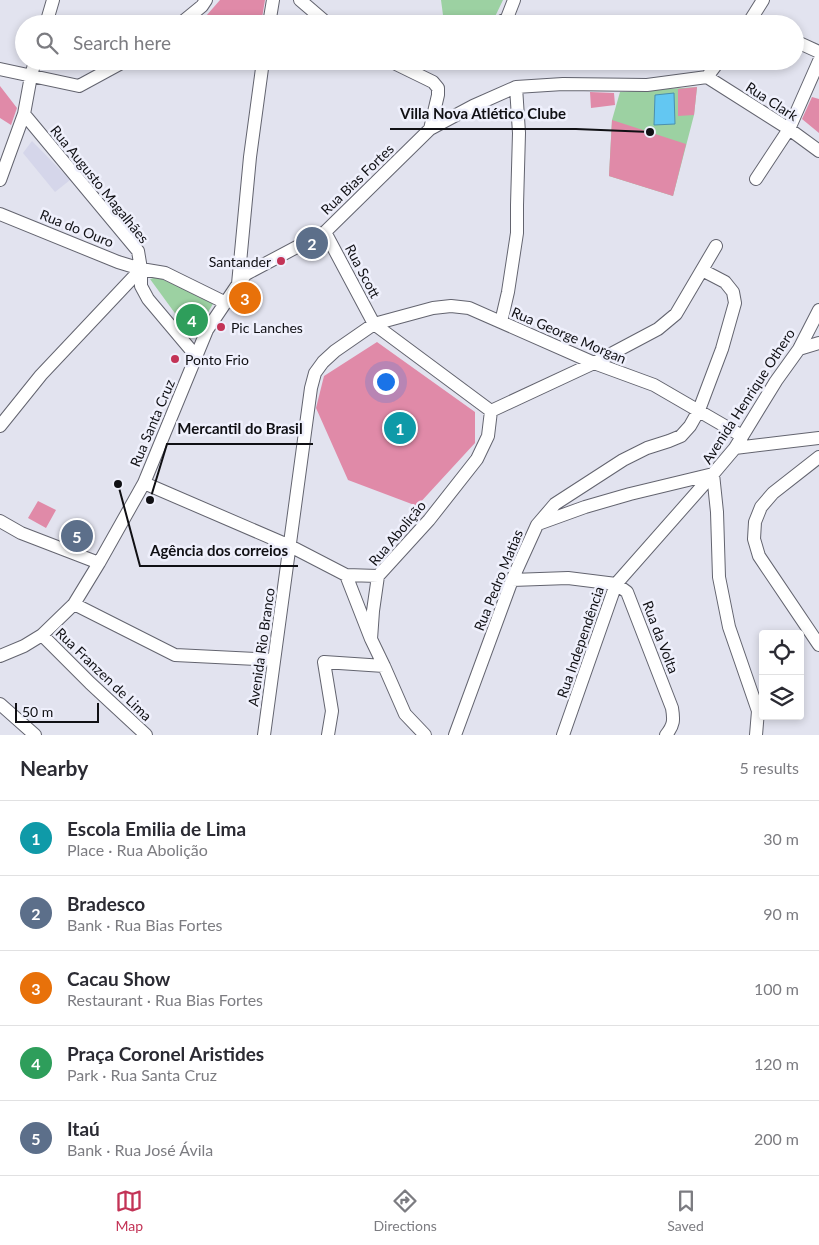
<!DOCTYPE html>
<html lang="en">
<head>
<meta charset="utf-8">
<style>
	:root { --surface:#fff; --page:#f7f7f7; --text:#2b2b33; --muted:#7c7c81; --line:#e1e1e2; --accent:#c33356 }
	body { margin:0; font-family:Lato,sans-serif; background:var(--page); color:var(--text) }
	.controls { position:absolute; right:15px; bottom:15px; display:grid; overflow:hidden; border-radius:5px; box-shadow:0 2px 8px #0003 }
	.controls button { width:45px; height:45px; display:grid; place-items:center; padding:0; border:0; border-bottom:1px solid var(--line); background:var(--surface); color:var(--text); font:25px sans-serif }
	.scale { position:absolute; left:15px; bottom:12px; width:84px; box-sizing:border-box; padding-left:5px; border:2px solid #101014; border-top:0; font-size:14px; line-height:18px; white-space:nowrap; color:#101014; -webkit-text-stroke:4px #eff0fc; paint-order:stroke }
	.you { position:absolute; left:385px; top:381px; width:18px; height:18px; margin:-12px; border:4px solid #fff; border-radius:50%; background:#1a73e8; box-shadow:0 0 0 8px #1a73e833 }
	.badge { display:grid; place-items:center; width:32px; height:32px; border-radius:50%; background:var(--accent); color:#fff; font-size:16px; font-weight:700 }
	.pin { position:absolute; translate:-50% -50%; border:2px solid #fff; box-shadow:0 1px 5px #0006 }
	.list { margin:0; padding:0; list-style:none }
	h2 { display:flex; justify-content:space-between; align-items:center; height:65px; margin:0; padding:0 20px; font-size:21px }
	h2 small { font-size:16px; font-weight:400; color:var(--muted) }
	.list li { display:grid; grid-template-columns:32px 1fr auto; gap:15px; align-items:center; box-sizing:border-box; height:75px; padding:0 20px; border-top:1px solid var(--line) }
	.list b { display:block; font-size:19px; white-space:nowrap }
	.list p { margin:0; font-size:16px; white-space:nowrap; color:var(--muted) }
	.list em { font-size:16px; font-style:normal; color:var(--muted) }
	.icon { flex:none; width:28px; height:28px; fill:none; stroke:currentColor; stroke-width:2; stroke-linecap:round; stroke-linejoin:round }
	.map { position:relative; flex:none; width:819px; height:735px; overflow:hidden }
	.search { position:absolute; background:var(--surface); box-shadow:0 2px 8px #0003; left:15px; right:15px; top:15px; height:55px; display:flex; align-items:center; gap:12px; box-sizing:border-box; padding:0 18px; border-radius:28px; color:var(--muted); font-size:19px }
	.sheet { height:440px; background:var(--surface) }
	nav { display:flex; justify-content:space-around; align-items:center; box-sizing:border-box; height:70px; border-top:1px solid var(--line); background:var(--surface); font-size:14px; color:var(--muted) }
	nav a { display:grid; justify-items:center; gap:2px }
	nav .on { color:var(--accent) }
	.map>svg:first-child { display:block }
	.built { fill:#d5d6ea }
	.green { fill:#9cd1a2 }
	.water { fill:#63c7f2; stroke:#4a90af }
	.building { fill:#e08aa8 }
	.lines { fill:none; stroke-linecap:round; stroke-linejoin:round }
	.minor-casing { stroke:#63646f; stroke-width:14 }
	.minor { stroke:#fff; stroke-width:12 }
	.poi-dot { fill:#c33356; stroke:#eff0fc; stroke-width:2 }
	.labels { text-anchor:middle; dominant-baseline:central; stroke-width:5; stroke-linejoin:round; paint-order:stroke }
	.street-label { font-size:14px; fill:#101014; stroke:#eff0fc }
	.poi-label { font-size:14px; fill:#101014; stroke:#eff0fc; text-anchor:start }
	.leader { fill:none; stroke:#101014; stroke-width:2 }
	.callout-dot { fill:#101014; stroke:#eff0fc; stroke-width:2 }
	.callout-label { font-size:15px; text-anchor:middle; font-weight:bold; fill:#101014; stroke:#eff0fc; stroke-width:5; stroke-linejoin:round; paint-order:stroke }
</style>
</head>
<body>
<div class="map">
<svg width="819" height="735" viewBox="0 0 819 735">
	<rect width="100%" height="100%" fill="#e2e3ef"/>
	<path class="built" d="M32 141 70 180 55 192 23 153Z"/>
	<path class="green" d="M441 0H503L492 23 443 15Z
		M697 87 694 115 673 196 609 176 612 120 620 92Z
		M157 277 214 302 193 338 150 279Z"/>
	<path class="water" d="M674 93 675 124 654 125 655 95Z"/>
	<path class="building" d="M220 0H265L261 24H199Z
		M0 86 17 108 11 125 0 118Z
		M697 87 694 115 678 116V89Z
		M590 92 614 93 615 105 591 108Z
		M812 97 819 99V133L802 119Z
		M612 120 686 144 673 196 609 176Z
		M377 342 475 412V443L417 506 348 480 316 408 324 376Z
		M38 501 56 510 46 528 28 518Z"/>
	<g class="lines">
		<defs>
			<path id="minor" d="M300 0 328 24
				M499 23 507 18 514 0
				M46 24 53 0
				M180 24 202 6 206 0
				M269 24 273 0
				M748 24 763 0
				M795 41 819 52
				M35 61 31 76 24 114 138 251 141 269V286L148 299 196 356
				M390 61 433 82 438 88V95L430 129
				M0 69 79 86 125 61
				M707 77 789 129 819 151
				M756 179 789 129 819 61
				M0 180 24 114
				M0 214 118 262 141 269 165 273 226 303
				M325 232 374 324 491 411 488 436 477 459 429 520 378 576 373 611 371 639
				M238 284 250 157 263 61
				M501 322 508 292 517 233V205L519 133 516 87
				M799 349 819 343
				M491 411 594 363 658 329 676 314 716 246
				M0 426 41 375 141 269
				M735 448 819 438
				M819 457 773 493 761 507 755 522 754 539 759 556 819 645
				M144 483 290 546 346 575 378 576
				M0 521 21 533 99 563
				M538 524 585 507 630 494 713 474
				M346 575 371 639 384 666 405 714 425 735
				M512 580 568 578 616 584 627 592 672 708C674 720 674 725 666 735
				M74 604 175 655 274 660
				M42 635 90 683 146 735
				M0 656 24 646 42 635 74 604 99 563 144 483 207 330 238 284 246 274 325 232 430 129 473 106 516 87 563 84 647 85 707 77 719 61
				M0 704 35 735
				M264 735 311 388 315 373 323 362 335 351 374 324 433 308 451 306 469 308 594 363 654 385 742 436
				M328 735 332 711 324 662 384 666
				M455 735 512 580 537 525 555 504 623 460 647 448 669 441 681 436 690 426 699 410 722 349 735 303 733 292 725 282 702 270
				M563 735 616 584 713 474
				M756 735 758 711 729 627 719 577 717 512 713 474 735 448 776 381 799 349 819 310"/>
		</defs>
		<use href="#minor" class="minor-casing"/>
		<use href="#minor" class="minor"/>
	</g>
	<g class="poi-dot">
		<circle cx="281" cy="261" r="5"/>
		<circle cx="221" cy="327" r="5"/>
		<circle cx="175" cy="359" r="5"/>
	</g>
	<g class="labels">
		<g class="street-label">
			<text transform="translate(772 101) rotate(33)">Rua Clark</text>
			<text transform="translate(357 179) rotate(-44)">Rua Bias Fortes</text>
			<text transform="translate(100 184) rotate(51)">Rua Augusto Magalhães</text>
			<text transform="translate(77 228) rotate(22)">Rua do Ouro</text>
			<text transform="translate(363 271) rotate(62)">Rua Scott</text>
			<text transform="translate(569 335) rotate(23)">Rua George Morgan</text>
			<text transform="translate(748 396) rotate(-57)">Avenida Henrique Othero</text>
			<text transform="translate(152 423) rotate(-67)">Rua Santa Cruz</text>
			<text transform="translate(397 533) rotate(-50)">Rua Abolição</text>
			<text transform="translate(498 580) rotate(-68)">Rua Pedro Matias</text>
			<text transform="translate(661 637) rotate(69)">Rua da Volta</text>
			<text transform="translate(580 642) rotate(-71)">Rua Independência</text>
			<text transform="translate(261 647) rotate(-82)">Avenida Rio Branco</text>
			<text transform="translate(104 674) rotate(44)">Rua Franzen de Lima</text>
		</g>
		<g class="poi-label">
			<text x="271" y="261" text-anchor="end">Santander</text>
			<text x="231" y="327">Pic Lanches</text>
			<text x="185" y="359">Ponto Frio</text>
		</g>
	</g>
	<path class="leader" d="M650 132L576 129H390M150 500L167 444H313M118 484L140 566H298"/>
	<g class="callout-dot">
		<circle cx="650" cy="132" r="5"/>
		<circle cx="150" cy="500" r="5"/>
		<circle cx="118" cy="484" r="5"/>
	</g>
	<g class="callout-label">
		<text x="483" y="119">Villa Nova Atlético Clube</text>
		<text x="240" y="434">Mercantil do Brasil</text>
		<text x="219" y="556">Agência dos correios</text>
	</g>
</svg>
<div class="controls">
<button><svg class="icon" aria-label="locate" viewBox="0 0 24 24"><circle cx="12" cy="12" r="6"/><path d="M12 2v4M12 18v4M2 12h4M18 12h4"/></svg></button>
<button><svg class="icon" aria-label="layers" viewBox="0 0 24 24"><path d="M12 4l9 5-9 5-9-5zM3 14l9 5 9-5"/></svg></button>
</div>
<div class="scale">50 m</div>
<div class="you"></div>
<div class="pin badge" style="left:400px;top:428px;background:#0f9aa8">1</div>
<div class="pin badge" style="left:312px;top:243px;background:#5c6f8a">2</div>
<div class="pin badge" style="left:245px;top:298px;background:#e8710a">3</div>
<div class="pin badge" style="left:192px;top:320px;background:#2e9e5b">4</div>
<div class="pin badge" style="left:77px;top:536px;background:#5c6f8a">5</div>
<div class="search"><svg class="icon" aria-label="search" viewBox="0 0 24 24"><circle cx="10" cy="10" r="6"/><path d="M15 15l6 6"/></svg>Search here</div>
</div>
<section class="sheet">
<h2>Nearby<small>5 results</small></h2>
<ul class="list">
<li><span class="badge" style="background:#0f9aa8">1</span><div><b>Escola Emilia de Lima</b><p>Place · Rua Abolição</p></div><em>30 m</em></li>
<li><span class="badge" style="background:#5c6f8a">2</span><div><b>Bradesco</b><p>Bank · Rua Bias Fortes</p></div><em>90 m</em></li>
<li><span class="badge" style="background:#e8710a">3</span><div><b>Cacau Show</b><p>Restaurant · Rua Bias Fortes</p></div><em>100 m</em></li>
<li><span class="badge" style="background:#2e9e5b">4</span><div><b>Praça Coronel Aristides</b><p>Park · Rua Santa Cruz</p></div><em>120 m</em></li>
<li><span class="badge" style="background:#5c6f8a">5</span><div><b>Itaú</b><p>Bank · Rua José Ávila</p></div><em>200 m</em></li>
</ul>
</section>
<nav>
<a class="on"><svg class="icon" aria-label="map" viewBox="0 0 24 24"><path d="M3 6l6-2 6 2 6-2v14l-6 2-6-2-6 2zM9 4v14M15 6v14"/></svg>Map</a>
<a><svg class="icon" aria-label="directions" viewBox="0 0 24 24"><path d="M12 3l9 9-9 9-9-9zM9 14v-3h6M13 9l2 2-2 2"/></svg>Directions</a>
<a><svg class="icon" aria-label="saved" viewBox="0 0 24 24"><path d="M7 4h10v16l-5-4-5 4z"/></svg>Saved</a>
</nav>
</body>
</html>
